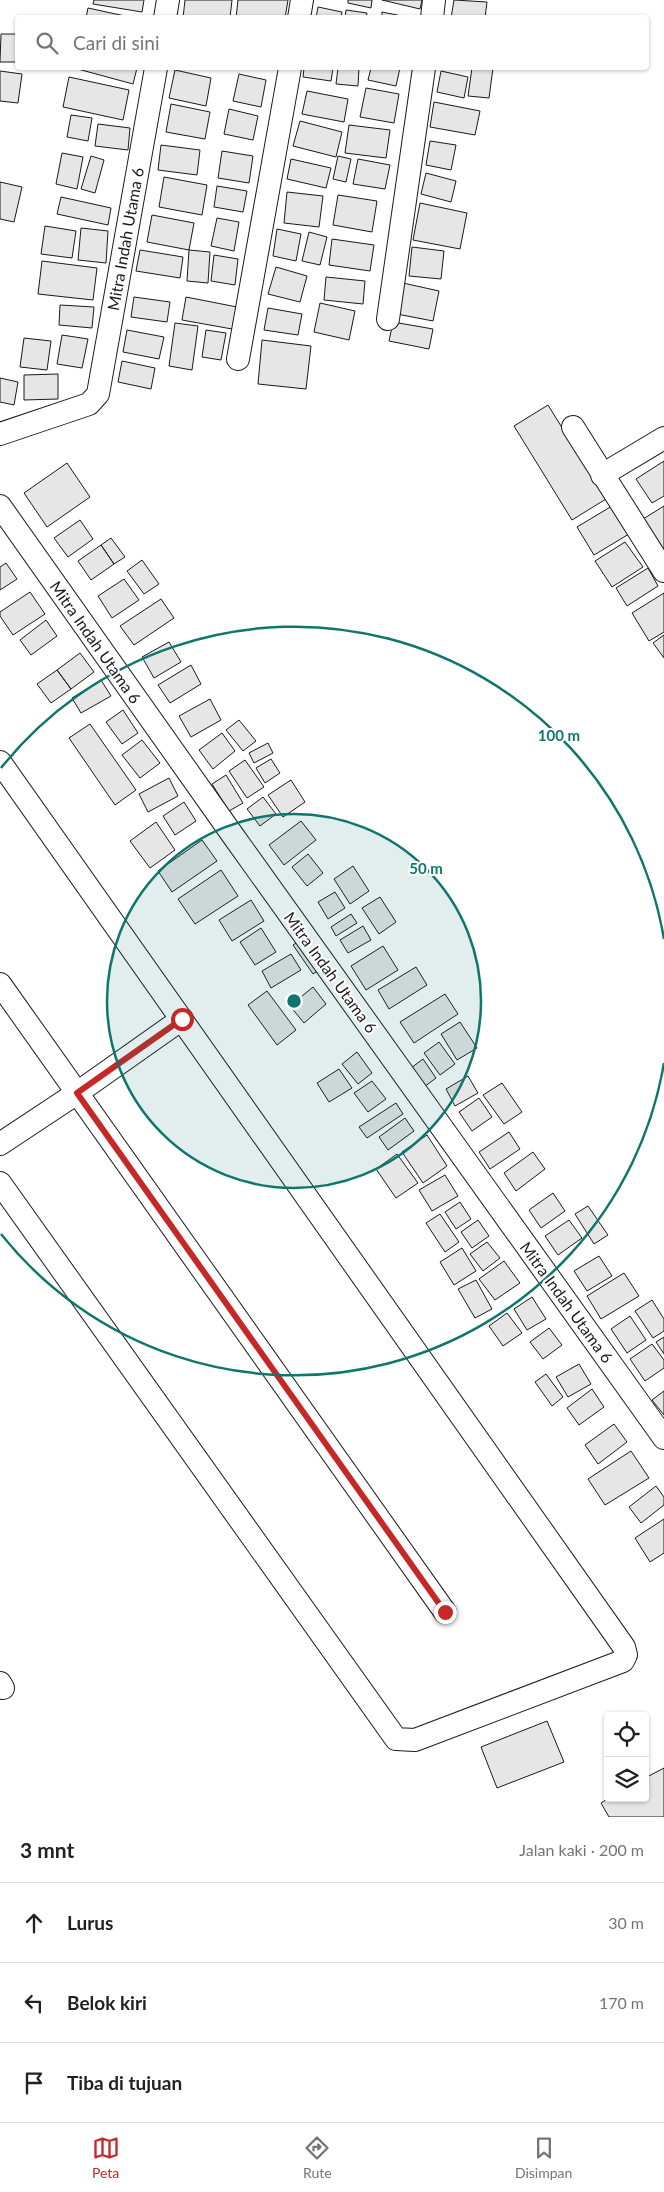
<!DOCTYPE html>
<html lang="id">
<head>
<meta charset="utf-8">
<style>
	:root { --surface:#fff; --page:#f6f6f6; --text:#202124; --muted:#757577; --line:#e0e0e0; --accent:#c62828 }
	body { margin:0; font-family:Lato,sans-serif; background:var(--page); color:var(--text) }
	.controls { position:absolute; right:15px; bottom:15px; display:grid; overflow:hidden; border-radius:5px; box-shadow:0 1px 4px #0004 }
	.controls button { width:45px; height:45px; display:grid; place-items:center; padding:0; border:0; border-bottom:1px solid var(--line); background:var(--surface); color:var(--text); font:25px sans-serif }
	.stop { position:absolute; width:15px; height:15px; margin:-11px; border:4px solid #c62828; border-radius:50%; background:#fff }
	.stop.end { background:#c62828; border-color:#fff; box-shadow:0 1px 5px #0008 }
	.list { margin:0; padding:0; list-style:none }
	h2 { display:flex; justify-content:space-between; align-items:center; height:65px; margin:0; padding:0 20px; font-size:21px }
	h2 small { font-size:16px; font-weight:400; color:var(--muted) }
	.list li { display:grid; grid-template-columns:32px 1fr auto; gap:15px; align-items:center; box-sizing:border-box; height:80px; padding:0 20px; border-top:1px solid var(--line) }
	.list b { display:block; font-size:19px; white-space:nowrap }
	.list em { font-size:16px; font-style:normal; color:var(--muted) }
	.icon { flex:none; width:28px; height:28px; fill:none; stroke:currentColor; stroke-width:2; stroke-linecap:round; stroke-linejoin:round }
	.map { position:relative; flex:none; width:664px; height:1817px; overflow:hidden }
	.search { position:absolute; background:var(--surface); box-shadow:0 1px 4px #0004; left:15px; right:15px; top:15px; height:55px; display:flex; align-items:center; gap:12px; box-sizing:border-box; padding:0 18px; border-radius:5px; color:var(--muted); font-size:19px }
	.sheet { height:305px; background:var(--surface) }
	nav { display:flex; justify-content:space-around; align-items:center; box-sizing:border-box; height:70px; border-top:1px solid var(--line); background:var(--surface); font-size:14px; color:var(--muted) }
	nav a { display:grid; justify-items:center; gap:2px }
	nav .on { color:var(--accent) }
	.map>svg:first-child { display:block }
	.building { fill:#e6e6e6; stroke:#1a1a1a }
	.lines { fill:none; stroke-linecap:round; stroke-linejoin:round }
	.minor-casing { stroke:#1a1a1a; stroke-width:24 }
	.minor { stroke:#fff; stroke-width:22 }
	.route { stroke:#c62828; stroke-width:6 }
	.ring { fill:none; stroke:#0f766e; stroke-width:2.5 }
	.labels { text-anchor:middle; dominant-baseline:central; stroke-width:4; stroke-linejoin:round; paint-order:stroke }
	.street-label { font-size:16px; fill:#1a1a1a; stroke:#fff }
	.centre { fill:#0f766e; stroke:#fff; stroke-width:2.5 }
	.ring-label { font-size:15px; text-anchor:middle; font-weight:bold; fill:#0f766e; stroke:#fff; stroke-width:4; stroke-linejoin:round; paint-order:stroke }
</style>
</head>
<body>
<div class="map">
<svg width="664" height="1817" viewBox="0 0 664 1817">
	<rect width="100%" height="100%" fill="#fff"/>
	<path class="building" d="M94 0H144L142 12 93 4Z
		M185 0H232L230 18H183Z
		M238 0H288L285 18H236Z
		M348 0H372L371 8 348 3Z
		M382 0H422L420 9Z
		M454 0 487 2 485 18H451Z
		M318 7 342 12 341 18H316Z
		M88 8 125 16 124 18H86Z
		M346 10 367 13 366 18H345Z
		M382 12 412 18H382Z
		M1 34H18V62H0Z
		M74 68H137L133 84Z
		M304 68H333L331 81 303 77Z
		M338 68H359L358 86 336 84Z
		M371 68H400L396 86 368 80Z
		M472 68H493L489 98 468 96Z
		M175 70 211 78 206 106 169 98Z
		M0 71 22 74 18 103 0 101Z
		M441 71 468 77 464 98 437 92Z
		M239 74 266 80 261 107 233 101Z
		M69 77 129 90 123 120 63 107Z
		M366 88 399 94 394 123 360 117Z
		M307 91 348 99 344 122 302 114Z
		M434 102 480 111 475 135 430 127Z
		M171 104 210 112 205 139 166 132Z
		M229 109 258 116 253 140 224 134Z
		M71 115 92 118 88 141 67 137Z
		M300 121 342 132 336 157 293 146Z
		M98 124 130 128 128 150 95 146Z
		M349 125 390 130 386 158 345 153Z
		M430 141 456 145 451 170 426 165Z
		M161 145 200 150 197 175 158 170Z
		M222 151 253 156 249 183 218 178Z
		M62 153 83 157 77 189 56 184Z
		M91 156 104 160 95 193 81 189Z
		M338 156 351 159 346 182 333 179Z
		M291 159 331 168 326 188 287 179Z
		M358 159 390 165 385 189 353 184Z
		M426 173 456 181 451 202 421 194Z
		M164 177 207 185 202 215 159 207Z
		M0 182 22 187 14 222 0 219Z
		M217 186 247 191 243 212 214 207Z
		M287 192 323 196 319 227 284 223Z
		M338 195 377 201 372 232 333 225Z
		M61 197 111 208 108 225 57 214Z
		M420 203 467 213 460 249 413 240Z
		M152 215 194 223 189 250 147 242Z
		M217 218 239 222 234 251 211 246Z
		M45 226 76 231 72 258 41 254Z
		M81 228 108 231 106 263 78 260Z
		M277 229 301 234 296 261 273 256Z
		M309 232 327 237 320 265 302 261Z
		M332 239 374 245 370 271 329 265Z
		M412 247 444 251 441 279 409 276Z
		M140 250 183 257 180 278 136 271Z
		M189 250 210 252 208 283 187 281Z
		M214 255 238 259 235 285 211 281Z
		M42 261 97 268 93 300 38 294Z
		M276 267 307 276 300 302 268 294Z
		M326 277 365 281 363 304 324 300Z
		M403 283 439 291 433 321 397 314Z
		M134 297 170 302 167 322 131 317Z
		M186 297 237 307 232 329 182 320Z
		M320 303 355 311 349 340 314 332Z
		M60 305 94 307 92 328 59 325Z
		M268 308 302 314 298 335 264 330Z
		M393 322 433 329 429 349 389 341Z
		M175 323 198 326 192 370 169 366Z
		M127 330 164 337 159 359 123 352Z
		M206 330 226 333 221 360 202 357Z
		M62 335 88 339 82 368 57 364Z
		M24 338 51 341 47 370 20 367Z
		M262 340 311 346 306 389 258 384Z
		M122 361 155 368 151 389 118 382Z
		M58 374V399L24 400V375Z
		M0 378 18 382 14 405 0 402Z
		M548 405 606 499 572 520 514 426Z
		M664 461V496L652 503 636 479Z
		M67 463 90 497 47 527 24 493Z
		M612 506 629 534 594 555 577 527Z
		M664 506V552L643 519Z
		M80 520 93 539 68 557 54 538Z
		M111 538 125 557 114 564 101 545Z
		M625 542 643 567 612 587 595 561Z
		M101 545 114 564 91 580 78 561Z
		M142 560 159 584 144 594 127 571Z
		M6 563 17 579 0 590V567Z
		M648 568 658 586 627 606 616 588Z
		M124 579 139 600 112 618 98 596Z
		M30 592 45 614 13 635 0 616V612Z
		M664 593V632L649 641 632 613Z
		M161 599 174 618 134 645 120 626Z
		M46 620 57 636 31 655 20 640Z
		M664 635V658L653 643Z
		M169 642 181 662 154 678 142 657Z
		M80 653 94 672 71 689 57 670Z
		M191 665 201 684 170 703 158 685Z
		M57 670 71 689 51 703 37 684Z
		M101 680 111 696 81 713 72 698Z
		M210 699 221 720 191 737 179 716Z
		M123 710 138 733 122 744 106 722Z
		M239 720 256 741 243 751 226 730Z
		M90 724 136 790 115 805 69 738Z
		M222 733 235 751 213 769 199 750Z
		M142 740 160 763 140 778 122 755Z
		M268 743 273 753 254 763 249 753Z
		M271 759 280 773 265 783 256 768Z
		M245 760 264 787 247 798 229 771Z
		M226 775 243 803 229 811 212 784Z
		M169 778 178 796 148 812 139 794Z
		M291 780 305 802 283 817 268 795Z
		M263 797 276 814 260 826 247 809Z
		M184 802 196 821 175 835 163 816Z
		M301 821 316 840 284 865 269 845Z
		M156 822 175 850 150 868 130 841Z
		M202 840 217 861 172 892 158 871Z
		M308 854 323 873 307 886 292 867Z
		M353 866 369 891 350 904 334 879Z
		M221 870 238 896 195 924 178 899Z
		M335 892 345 908 328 919 318 902Z
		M380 897 396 922 379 934 362 908Z
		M251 900 264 921 232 941 219 920Z
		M351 914 357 923 336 936 331 927Z
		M363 926 371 940 348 953 340 940Z
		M261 928 276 952 255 965 240 942Z
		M302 939 322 968 313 974 293 945Z
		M383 946 398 970 366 990 351 966Z
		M291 954 301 970 271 988 262 971Z
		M416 967 427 985 389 1009 378 990Z
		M313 987 326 1004 304 1023 290 1006Z
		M267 991 296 1030 277 1045 248 1005Z
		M445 994 458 1014 414 1043 400 1022Z
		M460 1022 477 1048 457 1060 441 1034Z
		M439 1042 455 1064 440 1075 424 1053Z
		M357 1052 372 1073 358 1084 342 1064Z
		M423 1059 436 1078 424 1087 411 1068Z
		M339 1069 352 1088 329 1102 317 1083Z
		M468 1076 478 1093 455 1106 446 1089Z
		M372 1081 386 1099 368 1112 354 1093Z
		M502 1083 522 1112 504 1124 483 1095Z
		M479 1098 492 1117 472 1131 459 1112Z
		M396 1103 403 1114 367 1138 359 1127Z
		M405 1118 414 1131 388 1150 379 1137Z
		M509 1132 520 1149 490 1169 479 1152Z
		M427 1135 447 1166 423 1183 402 1152Z
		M533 1152 545 1169 516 1191 504 1173Z
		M397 1154 418 1183 396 1198 376 1169Z
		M445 1175 458 1196 432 1211 419 1190Z
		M553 1193 565 1211 541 1228 529 1210Z
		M460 1202 471 1219 456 1229 445 1212Z
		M588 1206 608 1235 594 1244 575 1214Z
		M440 1214 459 1242 445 1252 426 1223Z
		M478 1220 489 1236 472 1248 461 1232Z
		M569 1220 582 1238 558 1255 545 1236Z
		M487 1242 500 1258 483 1271 470 1254Z
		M462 1248 476 1271 454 1285 440 1262Z
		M599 1256 612 1276 587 1291 574 1271Z
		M504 1261 520 1283 495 1300 479 1279Z
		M624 1273 639 1296 601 1319 587 1296Z
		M476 1280 492 1309 475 1318 458 1289Z
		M532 1297 546 1319 527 1330 514 1309Z
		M652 1300 664 1319V1331L653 1338 635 1311Z
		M507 1313 522 1333 503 1346 489 1326Z
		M630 1316 646 1340 627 1353 611 1329Z
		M549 1328 562 1345 543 1359 530 1342Z
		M664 1337V1354L656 1342Z
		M652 1344 664 1360V1368L645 1381 630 1359Z
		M579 1364 591 1384 568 1397 556 1377Z
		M546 1374 563 1397 552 1406 535 1382Z
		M592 1389 604 1407 579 1425 567 1408Z
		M664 1391V1415L652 1400Z
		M614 1424 627 1442 598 1464 585 1445Z
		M631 1451 649 1478 605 1505 588 1479Z
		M656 1486 664 1497V1505L641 1523 629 1507Z
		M664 1519V1553L650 1562 635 1538Z
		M547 1721 564 1762 497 1788 481 1747Z
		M664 1768V1817H609L601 1803 609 1798H645V1778Z"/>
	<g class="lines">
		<defs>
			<path id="minor" d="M165 18 168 0
				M299 18 302 0
				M432 18 434 0
				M388 319 424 68
				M238 359 290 68
				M573 427 664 571
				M0 434 89 404 98 394 156 68
				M602 475 664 438
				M0 506 234 837 664 1438
				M0 762 624 1647 626 1655 623 1661 415 1740 396 1739 0 1183
				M0 984 445 1612
				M0 1144 77 1093 182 1019
				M0 1683 3 1688"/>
		</defs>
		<use href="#minor" class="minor-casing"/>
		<use href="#minor" class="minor"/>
	</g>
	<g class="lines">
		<path class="route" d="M182 1019 77 1093 445 1612"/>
	</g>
	<circle cx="294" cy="1001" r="187" fill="#0f766e" fill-opacity=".12"/>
	<g class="ring">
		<circle cx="294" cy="1001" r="187"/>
		<path d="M664 1063A375 375 0 0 1 1 1234M1 768A375 375 0 0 1 664 939"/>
	</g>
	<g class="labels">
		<g class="street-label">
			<text transform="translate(125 239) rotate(-80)">Mitra Indah Utama 6</text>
			<text transform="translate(96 642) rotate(55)">Mitra Indah Utama 6</text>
			<text transform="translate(331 972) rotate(54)">Mitra Indah Utama 6</text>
			<text transform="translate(567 1302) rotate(54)">Mitra Indah Utama 6</text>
		</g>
	</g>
	<circle cx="294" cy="1001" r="8" class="centre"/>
	<g class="ring-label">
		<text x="559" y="741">100 m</text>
		<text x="426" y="874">50 m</text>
	</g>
</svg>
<div class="controls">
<button><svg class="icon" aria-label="locate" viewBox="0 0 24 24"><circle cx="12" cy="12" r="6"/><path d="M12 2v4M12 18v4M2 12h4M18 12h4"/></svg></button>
<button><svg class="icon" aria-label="layers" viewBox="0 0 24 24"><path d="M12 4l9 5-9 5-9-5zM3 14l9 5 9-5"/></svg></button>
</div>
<div class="stop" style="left:182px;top:1019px"></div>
<div class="stop end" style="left:445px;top:1612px"></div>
<div class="search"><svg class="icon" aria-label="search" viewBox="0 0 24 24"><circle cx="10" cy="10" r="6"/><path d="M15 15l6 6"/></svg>Cari di sini</div>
</div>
<section class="sheet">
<h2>3 mnt<small>Jalan kaki · 200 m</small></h2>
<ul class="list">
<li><svg class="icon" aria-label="ahead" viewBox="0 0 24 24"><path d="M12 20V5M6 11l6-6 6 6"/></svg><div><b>Lurus</b></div><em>30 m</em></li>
<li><svg class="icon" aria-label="left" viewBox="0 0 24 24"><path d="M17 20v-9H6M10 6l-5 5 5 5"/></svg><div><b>Belok kiri</b></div><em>170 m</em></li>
<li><svg class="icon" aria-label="arrive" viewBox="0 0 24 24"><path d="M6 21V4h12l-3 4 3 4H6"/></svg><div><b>Tiba di tujuan</b></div></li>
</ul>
</section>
<nav>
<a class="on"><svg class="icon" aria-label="map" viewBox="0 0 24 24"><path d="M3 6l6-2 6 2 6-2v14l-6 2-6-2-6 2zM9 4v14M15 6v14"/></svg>Peta</a>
<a><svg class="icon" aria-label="directions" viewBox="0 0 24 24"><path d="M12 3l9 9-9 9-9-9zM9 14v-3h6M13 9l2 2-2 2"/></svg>Rute</a>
<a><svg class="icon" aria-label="saved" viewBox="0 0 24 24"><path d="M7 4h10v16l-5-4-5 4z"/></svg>Disimpan</a>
</nav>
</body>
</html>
